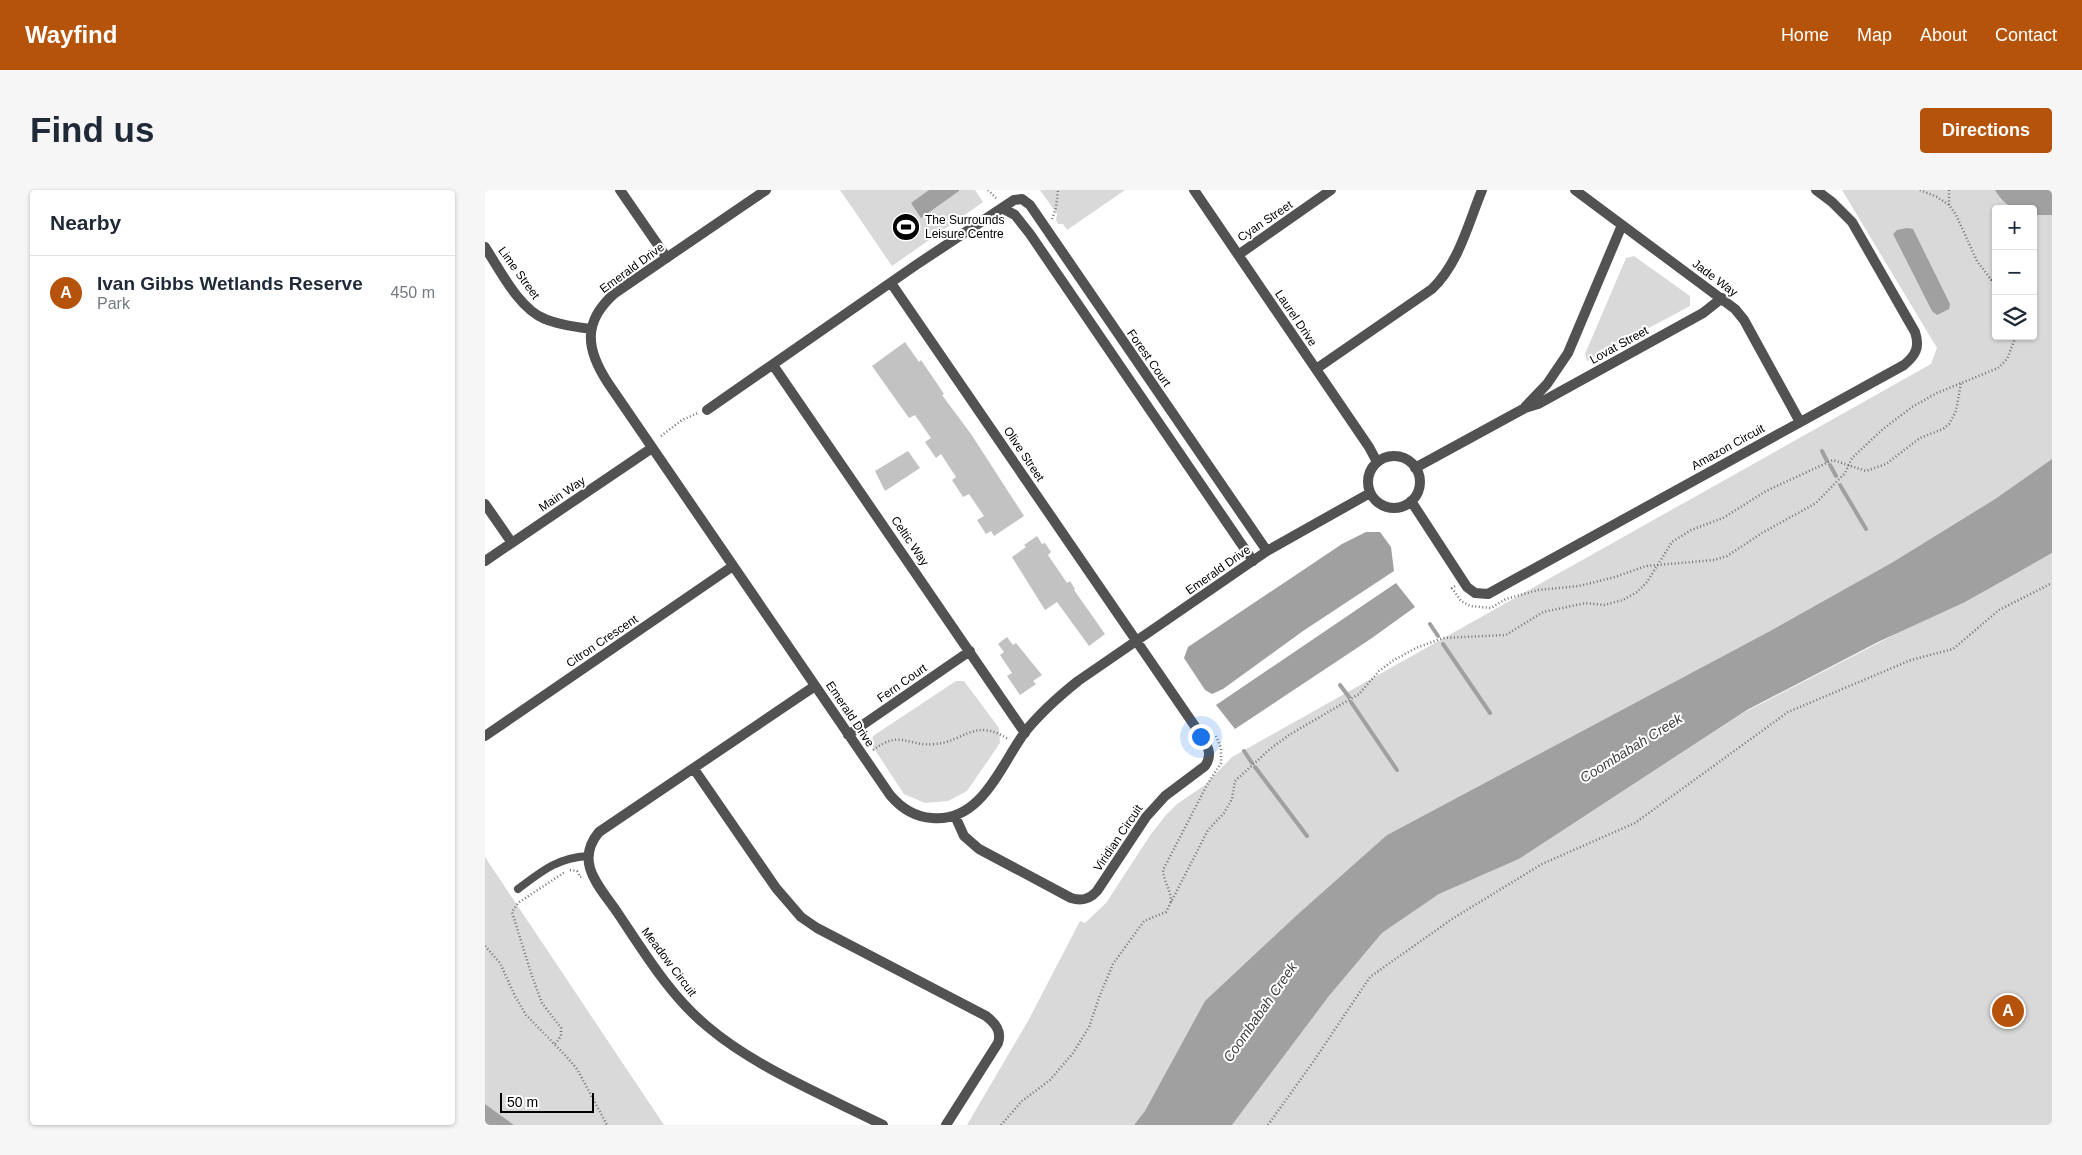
<!DOCTYPE html>
<html lang="en">
<head>
<meta charset="utf-8">
<style>
	:root { --surface:#fff; --page:#f6f6f7; --text:#1f2937; --muted:#747a83; --line:#e0e1e3; --accent:#b45309 }
	body { margin:0; font-family:Helvetica,sans-serif; background:var(--page); color:var(--text) }
	.controls { position:absolute; right:15px; top:15px; display:grid; overflow:hidden; border-radius:5px; box-shadow:0 1px 4px #0004 }
	.controls button { width:45px; height:45px; display:grid; place-items:center; padding:0; border:0; border-bottom:1px solid var(--line); background:var(--surface); color:var(--text); font:25px sans-serif }
	.scale { position:absolute; left:15px; bottom:12px; width:94px; box-sizing:border-box; padding-left:5px; border:2px solid #000; border-top:0; font-size:14px; line-height:18px; white-space:nowrap; color:#000; -webkit-text-stroke:4px #fff; paint-order:stroke }
	.you { position:absolute; left:715px; top:546px; width:18px; height:18px; margin:-12px; border:4px solid #fff; border-radius:50%; background:#1a73e8; box-shadow:0 0 0 8px #1a73e833 }
	.badge { display:grid; place-items:center; width:32px; height:32px; border-radius:50%; background:var(--accent); color:#fff; font-size:16px; font-weight:700 }
	.pin { position:absolute; translate:-50% -50%; border:2px solid #fff; box-shadow:0 1px 5px #0006 }
	.list { margin:0; padding:0; list-style:none }
	h2 { display:flex; justify-content:space-between; align-items:center; height:65px; margin:0; padding:0 20px; font-size:21px }
	h2 small { font-size:16px; font-weight:400; color:var(--muted) }
	.list li { display:grid; grid-template-columns:32px 1fr auto; gap:15px; align-items:center; box-sizing:border-box; height:75px; padding:0 20px; border-top:1px solid var(--line) }
	.list b { display:block; font-size:19px; white-space:nowrap }
	.list p { margin:0; font-size:16px; white-space:nowrap; color:var(--muted) }
	.list em { font-size:16px; font-style:normal; color:var(--muted) }
	.icon { flex:none; width:28px; height:28px; fill:none; stroke:currentColor; stroke-width:2; stroke-linecap:round; stroke-linejoin:round }
	.map { position:relative; flex:none; width:1567px; height:935px; overflow:hidden; border-radius:5px }
	header { display:flex; align-items:center; gap:30px; box-sizing:border-box; height:70px; padding:0 25px; background:var(--accent); color:#fff }
	header strong { font-size:24px }
	nav { display:flex; gap:28px; margin-inline-start:auto; font-size:18px }
	.intro { display:flex; align-items:center; justify-content:space-between; box-sizing:border-box; height:120px; padding:0 30px }
	h1 { margin:0; font-size:35px }
	.button { padding:12px 22px; border-radius:5px; background:var(--accent); color:#fff; font-size:18px; font-weight:700 }
	main { display:flex; gap:30px; padding:0 30px }
	aside { flex:1; background:var(--surface); border-radius:5px; box-shadow:0 1px 4px #0004 }
	.map>svg:first-child { display:block }
	.green { fill:#d9d9d9; fill-rule:evenodd }
	.water { fill:#a0a0a0 }
	.lines { fill:none; stroke-linecap:round; stroke-linejoin:round }
	.stream { stroke:#a0a0a0; stroke-width:4 }
	.building { fill:#c2c2c2 }
	.path { stroke:#747474; stroke-width:2.5; stroke-dasharray:1 2.5; stroke-linecap:butt }
	.service { stroke:#525252; stroke-width:8 }
	.minor { stroke:#525252; stroke-width:10 }
	.labels { text-anchor:middle; dominant-baseline:central; stroke-width:4; stroke-linejoin:round; paint-order:stroke }
	.poi-label { font-size:12px; fill:#000; stroke:#fff; text-anchor:start }
	.street-label { font-size:12px; fill:#000; stroke:#fff }
	.water-label { font-size:14px; font-style:italic; fill:#414141; stroke:#fff }
</style>
</head>
<body>
<header>
<strong>Wayfind</strong>
<nav><a>Home</a><a>Map</a><a>About</a><a>Contact</a></nav>
</header>
<div class="intro"><h1>Find us</h1><a class="button">Directions</a></div>
<main>
<aside>
<h2>Nearby<small></small></h2>
<ul class="list">
<li><span class="badge">A</span><div><b>Ivan Gibbs Wetlands Reserve</b><p>Park</p></div><em>450 m</em></li>
</ul>
</aside>
<div class="map">
<svg width="1567" height="935" viewBox="0 0 1567 935">
	<rect width="100%" height="100%" fill="#fff"/>
	<path class="green" d="M355 0H490L498 12 407 76Z
		M555 0H640L582 40 578 34H573L571 30 572 24Z
		M1357 0H1567V269L1510 309 1408 372 1285 441 902 645 649 935H482L543 831 595 731 600 733 621 713 666 644 681 625 692 614 720 595 747 567 1446 174 1452 158ZM1511 19H1548V146H1511Z
		M1149 66 1205 106V116L1102 171 1100 164 1141 68Z
		M1567 363V935H747L844 806 897 743 954 704 1034 669 1258 523Z
		M471 491H479L514 538 515 553 482 601 463 611 440 613 419 604 386 554 388 546Z
		M0 667 179 935H29L0 914Z"/>
	<path class="water" d="M444 0H474V1L436 28 426 13Z
		M1510 0H1567V25H1548V19C1529 19 1521 18 1510 0Z
		M1422 38 1428 39 1465 114 1464 119 1452 125 1447 121 1408 44 1412 40Z
		M1567 269V363L1480 412 1393 452 1262 520 1034 669 954 704 897 743 844 806 747 935H649L660 921 720 811 812 725 902 645 1285 441 1408 372 1510 309Z
		M881 342H895L906 357 909 381 818 441 738 499 727 504 720 500 699 468 703 457 857 354Z
		M911 393 930 417 887 448 750 539 731 515Z
		M0 914 29 935H0Z"/>
	<g class="lines">
		<path class="stream" d="M1337 261 1342 271
			M1345 275 1351 286
			M1355 295 1381 339
			M945 434 953 446
			M958 454 1005 523
			M855 495 864 507
			M866 512 912 580
			M759 561 767 573
			M770 577 822 646"/>
	</g>
	<path class="building" d="M420 152 434 172 436 170 451 192 459 204 457 205 486 244 539 326 509 346 506 341 501 344 492 330 499 326 484 304 478 307 467 290 471 287 456 264 451 268 440 252 446 248 430 225 424 228 387 176Z
		M423 261 435 278 400 301 390 281Z
		M552 346 557 354 560 353 566 362 563 365 582 393 585 391 590 399 589 400 620 444 604 456 572 412 560 420 527 367 541 357 539 355Z
		M522 447 528 455 531 453 557 485 548 491 551 494 535 505 522 486 527 483 515 465 519 462 513 454Z"/>
	<g class="lines">
		<path class="path" d="M503 0 511 8
			M1435 0 1452 7 1464 15 1471 25 1492 71 1511 96
			M1464 0V15
			M567 29 571 18 573 0
			M1506 90 1510 87
			M176 246 197 230 213 223
			M970 396 967 398 976 411 985 416 1006 418 1021 409 1053 400 1094 396 1130 387 1161 376 1229 370 1242 366 1277 343 1331 313 1360 283 1367 268 1397 240 1427 217 1452 203 1513 178 1522 169 1531 146
			M388 560C416 539 422 557 450 554 479 552 489 527 523 549
			M85 680 92 681 95 687 98 686
			M686 712C686 700 679 692 678 680L722 595 736 573V558L731 546
			M0 756 15 773 30 806 41 825 81 866 92 879 122 935
			M70 854 76 846V838L57 813 47 786 27 722 33 713 80 682
			M516 935 537 911 565 890 588 863 604 837 615 805 628 774 659 731 681 722 723 640 739 623 747 609 750 591 785 559 804 545 874 504 894 481 909 470 931 458 958 448 1021 445 1058 422 1101 413 1119 415 1138 410 1152 402 1162 392 1187 352 1206 340 1238 328 1281 301 1348 270 1381 281 1401 274 1435 248 1458 239 1464 234 1471 221 1476 193
			M783 935 828 872 885 787 967 729 1057 674 1150 633 1303 522 1426 470 1468 459 1514 420 1567 393"/>
		<path class="service" d="M33 699C57 681 72 668 103 666"/>
		<path class="minor" d="M135 0 182 68
			M281 0 130 103C98 131 100 158 123 193L405 605C416 618 430 627 447 628 497 633 516 574 540 542 555 523 573 507 593 491L782 361 885 303
			M709 0 884 257 892 272
			M1090 0 1250 119 1259 130 1315 232
			M517 18 530 25 545 44 768 371
			M0 57C15 80 34 119 60 129 74 135 91 137 106 139
			M753 65 846 0
			M406 93 718 548C724 558 727 566 720 576L680 606 661 627 612 701C604 710 596 711 586 708L494 659 479 646 470 626
			M288 175 540 543
			M831 179 947 99C974 73 983 34 997 0
			M1040 217 1062 194 1083 163 1137 35
			M222 220 431 75 529 10 537 9 545 15 782 361
			M883 292a26 26 0 1 1 52 0a26 26 0 1 1-52 0Z
			M930 278 1040 218 1053 214 1218 123 1237 108
			M926 311 982 397 990 403 1003 404 1419 175C1431 165 1435 157 1430 142L1367 32 1347 12 1331 0
			M0 314 27 353
			M0 371 167 258
			M330 496 114 642C89 672 114 696 132 722 159 762 185 806 223 837 270 877 342 907 398 935
			M363 545 485 461
			M0 546 248 376
			M209 579 291 698 316 727 332 738 501 826C510 833 517 841 513 853L461 935"/>
	</g>
	<defs>
		<symbol id="stadium-disc" viewBox="-11 -11 22 22"><circle r="9.5" fill="#000" stroke="#fff"/><path d="M0-5a6.5 5 0 1 0 0 10a6.5 5 0 1 0 0-10ZM-3.5-1.8h7v3.6h-7Z" fill="#fff"/></symbol>
	</defs>
	<g fill-rule="evenodd">
		<use href="#stadium-disc" x="405" y="21" width="32" height="32"/>
	</g>
	<g class="labels">
		<g class="poi-label">
			<text x="440" y="30">The Surrounds<tspan x="440" dy="14">Leisure Centre</tspan></text>
		</g>
		<g class="street-label">
			<text transform="translate(780 31) rotate(-34)">Cyan Street</text>
			<text transform="translate(147 78) rotate(-36)">Emerald Drive</text>
			<text transform="translate(34 83) rotate(54)">Lime Street</text>
			<text transform="translate(1230 88) rotate(37)">Jade Way</text>
			<text transform="translate(811 128) rotate(56)">Laurel Drive</text>
			<text transform="translate(1134 155) rotate(-29)">Lovat Street</text>
			<text transform="translate(664 168) rotate(55)">Forest Court</text>
			<text transform="translate(1243 257) rotate(-29)">Amazon Circuit</text>
			<text transform="translate(539 264) rotate(56)">Olive Street</text>
			<text transform="translate(77 304) rotate(-34)">Main Way</text>
			<text transform="translate(425 351) rotate(56)">Celtic Way</text>
			<text transform="translate(733 380) rotate(-35)">Emerald Drive</text>
			<text transform="translate(117 451) rotate(-34)">Citron Crescent</text>
			<text transform="translate(417 493) rotate(-35)">Fern Court</text>
			<text transform="translate(365 524) rotate(56)">Emerald Drive</text>
			<text transform="translate(633 648) rotate(-56)">Viridian Circuit</text>
			<text transform="translate(184 772) rotate(53)">Meadow Circuit</text>
		</g>
		<g class="water-label">
			<text transform="translate(1146 558) rotate(-32)">Coombabah Creek</text>
			<text transform="translate(775 822) rotate(-55)">Coombabah Creek</text>
		</g>
	</g>
</svg>
<div class="controls">
<button>+</button>
<button>−</button>
<button><svg class="icon" aria-label="layers" viewBox="0 0 24 24"><path d="M12 4l9 5-9 5-9-5zM3 14l9 5 9-5"/></svg></button>
</div>
<div class="scale">50 m</div>
<div class="you"></div>
<div class="pin badge" style="left:1523px;top:821px">A</div>
</div>
</main>
</body>
</html>
